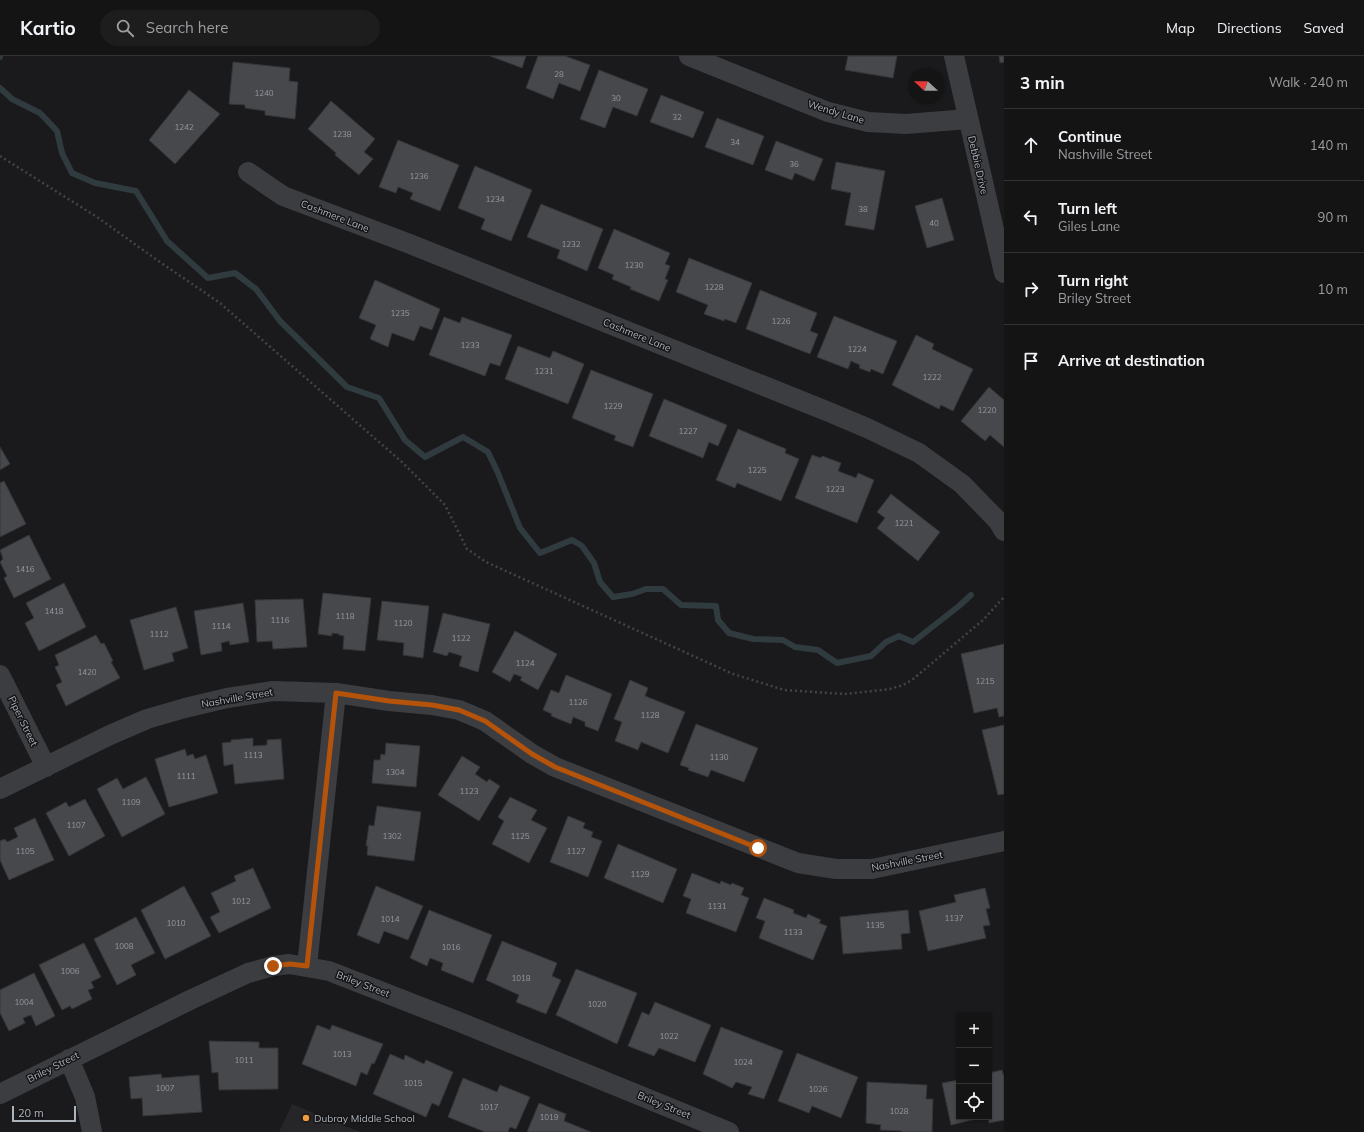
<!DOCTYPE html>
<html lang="en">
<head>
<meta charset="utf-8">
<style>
	:root { --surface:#141415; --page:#1d1d1e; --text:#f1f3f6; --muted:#9d9ea0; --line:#333334 }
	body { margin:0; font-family:Mulish,sans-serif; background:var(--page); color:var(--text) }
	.controls { position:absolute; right:12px; bottom:12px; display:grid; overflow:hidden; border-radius:0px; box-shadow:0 1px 3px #0004 }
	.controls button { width:36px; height:36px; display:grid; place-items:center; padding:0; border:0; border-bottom:1px solid var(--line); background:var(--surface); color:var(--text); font:20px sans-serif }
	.compass { position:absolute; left:908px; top:12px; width:36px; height:36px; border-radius:50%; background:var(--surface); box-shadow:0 1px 3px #0004; rotate:291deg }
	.scale { position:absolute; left:12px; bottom:10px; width:64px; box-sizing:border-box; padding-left:4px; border:2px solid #adb3bb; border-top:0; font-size:11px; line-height:14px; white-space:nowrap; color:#adb3bb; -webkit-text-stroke:3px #151517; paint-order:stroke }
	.stop { position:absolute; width:12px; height:12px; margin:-9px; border:3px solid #b45309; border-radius:50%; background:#fff }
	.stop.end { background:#b45309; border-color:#fff; box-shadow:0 1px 4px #0008 }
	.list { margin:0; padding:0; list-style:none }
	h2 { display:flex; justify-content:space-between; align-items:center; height:52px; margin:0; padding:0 16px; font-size:17px }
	h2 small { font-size:13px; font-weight:400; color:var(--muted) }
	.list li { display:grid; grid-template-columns:26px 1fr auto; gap:12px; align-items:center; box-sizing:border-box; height:72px; padding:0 16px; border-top:1px solid var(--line) }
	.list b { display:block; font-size:15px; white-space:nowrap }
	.list p { margin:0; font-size:13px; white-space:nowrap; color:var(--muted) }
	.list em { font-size:13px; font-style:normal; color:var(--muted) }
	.icon { flex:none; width:22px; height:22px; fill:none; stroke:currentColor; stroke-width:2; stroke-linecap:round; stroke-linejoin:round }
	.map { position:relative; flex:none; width:1004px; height:1076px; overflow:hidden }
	header { display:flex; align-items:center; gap:24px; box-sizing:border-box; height:56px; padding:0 20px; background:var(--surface); border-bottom:1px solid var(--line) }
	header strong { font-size:19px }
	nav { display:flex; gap:22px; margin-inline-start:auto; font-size:14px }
	.search { width:280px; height:36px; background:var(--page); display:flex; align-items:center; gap:10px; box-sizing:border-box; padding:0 14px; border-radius:22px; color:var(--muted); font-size:15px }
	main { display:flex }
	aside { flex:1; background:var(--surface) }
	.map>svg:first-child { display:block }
	.built { fill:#262629 }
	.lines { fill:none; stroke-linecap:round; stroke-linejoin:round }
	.stream { stroke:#303b40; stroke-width:6 }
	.building { fill:#47484c; stroke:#343538 }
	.path { stroke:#414448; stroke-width:2.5; stroke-dasharray:2 3; stroke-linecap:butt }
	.street { stroke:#3b3d41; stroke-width:20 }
	.route { stroke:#b45309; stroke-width:5 }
	.poi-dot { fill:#ef9a3f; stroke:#151517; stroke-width:1.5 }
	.labels { text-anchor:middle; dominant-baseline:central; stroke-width:3; stroke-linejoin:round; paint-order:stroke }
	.number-label { font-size:8px; fill:#94989f }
	.street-label { font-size:10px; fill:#adb3bb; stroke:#151517 }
	.poi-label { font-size:10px; fill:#adb3bb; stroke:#151517; text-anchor:start }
</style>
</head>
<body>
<header>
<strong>Kartio</strong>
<div class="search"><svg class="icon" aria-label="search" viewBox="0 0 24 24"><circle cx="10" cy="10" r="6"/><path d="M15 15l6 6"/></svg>Search here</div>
<nav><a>Map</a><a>Directions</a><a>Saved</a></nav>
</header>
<main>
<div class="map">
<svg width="1004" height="1076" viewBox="0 0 1004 1076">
	<rect width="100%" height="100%" fill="#1a1a1c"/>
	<path class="built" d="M292 1048 360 1076H279Z"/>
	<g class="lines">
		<path class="stream" d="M0 1V0
			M0 32 12 43 40 57 57 75 62 97 72 117 95 127 136 135 167 185 208 222 235 217 256 233 280 265 347 331 379 342 405 384 425 401 463 381 488 396 498 417 520 472 540 497 572 484 582 490 594 507 600 526 613 541 632 538 646 533H663L681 549 716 550 718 564 729 577 753 583 783 584 795 591 818 594 837 607 871 600 886 586 899 580 913 586 959 550 971 539"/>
	</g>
	<path class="building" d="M490 0H526L522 12Z
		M538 0H565L590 9 580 35 559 27 553 43 526 32Z
		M848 0H897L893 22 845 14Z
		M999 0H1004V6L1000 7Z
		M233 6 290 12 289 25 298 26 295 63 265 59V55L245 52V49L229 48Z
		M599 14 648 33 637 60 613 51 605 72 580 63Z
		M189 34 220 58 175 108 149 84Z
		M661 39 704 56 693 82 650 66Z
		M331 45 375 83 364 96 373 103 359 119 335 99 336 97 308 73Z
		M717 62 764 80 753 109 705 91Z
		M398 84 459 109 440 155 410 143 413 137 398 131 396 137 379 131Z
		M776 85 823 103 814 125 795 117 792 124 765 114Z
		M836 106 885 115 874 174 845 169 851 137 831 133Z
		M475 110 532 134 511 185 481 173 485 163 458 152Z
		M942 142 954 184 927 192 915 150Z
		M541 148 603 173 587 215 557 202 560 194 527 181Z
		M614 173 670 197 665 208 670 210 665 223 668 224 659 245 630 233 631 231 612 223 614 219 598 212Z
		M689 202 752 227 736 267 725 263 724 265 704 258 708 249 676 236Z
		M375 224 440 253 432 274 420 270 414 285 392 277 388 291 370 283 376 269 359 262Z
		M760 234 817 257 810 275 818 278 810 298 746 273Z
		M834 260 897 285 883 318 871 313 870 316 859 312 860 309 851 305 848 313 817 301Z
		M444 261 460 267 462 261 512 279 500 310 490 307 485 320 429 299Z
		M916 279 934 288 932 293 973 313 953 355 941 349 939 353 892 329Z
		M518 290 550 302 553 295 584 308 568 348 505 323Z
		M591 314 653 338 633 391 614 384 616 380 572 362Z
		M989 331 1004 344V391L990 379 985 385 961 365Z
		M664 343 727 369 718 390 709 386 703 402 649 380Z
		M738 373 786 393 785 397 799 403 781 445 737 427 735 432 716 424Z
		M0 391 10 408 0 414Z
		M812 399 821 402 822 400 841 407 838 415 856 422 858 417 874 424 857 467 795 442Z
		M4 425 26 468 0 481V427Z
		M891 438 940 476 918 505 877 472 885 462 877 456Z
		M29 479 51 523 14 542 4 522 7 520 0 506 3 503 0 494Z
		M64 527 86 571 39 595 25 567 34 562 26 547Z
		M323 537 371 542 365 595 343 593 344 580 339 579V578L332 577V580L318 578Z
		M303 543 307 591 273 593 272 585 257 586 255 544Z
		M382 545 429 550 423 602 403 599 404 587 377 584Z
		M243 547 249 586 230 589 229 585 221 587 222 595 201 599 194 555Z
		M176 551 188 592 172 597 174 605 144 614 130 564Z
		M443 557 490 568 478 616 459 610 462 600 449 596 447 600 433 596Z
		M515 575 557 598 538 634 520 624 522 621 514 618 510 626 492 616Z
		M96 579 101 588 104 587 113 605 111 606 120 622 66 650 56 629 62 626 55 611 59 609 55 599Z
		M1004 588V660L999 661 997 652 974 657 961 598Z
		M566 619 612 638 598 675 585 670V666L573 661 571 668 551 660 552 658 543 654 551 634 559 637Z
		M630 624 648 632 645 640 685 656 668 697 641 686 638 694 615 685 622 666 614 663Z
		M696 668 758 692 744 726 711 714 708 721 688 714 689 712 680 709Z
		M1004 669V738L998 739 982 674Z
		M253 682V690L267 689V684L281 683 284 723 235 728 233 708 224 710 222 687 231 686V684Z
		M386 687 420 690 416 731 372 727 374 704H380L381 698 385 699Z
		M185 693 187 700 193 698 195 703 206 699 218 737 169 751 155 703Z
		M462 700 480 711 475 718 487 726 489 723 500 730 479 765 438 739Z
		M146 721 165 758 122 781 97 733 117 722 123 733Z
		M510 741 537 754 531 764 547 772 529 807 492 788 504 765 498 761Z
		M85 743 105 780 69 800 46 757 66 746 69 751Z
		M377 750 421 756 414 805 367 799 368 790H366L369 769 374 770Z
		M568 760 585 767 583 772 593 776 591 781 602 785 588 821 550 806Z
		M35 762 54 804 9 824 0 804V785L5 783 7 786 18 781 14 772Z
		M618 788 677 813 663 847 604 822Z
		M253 812 271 852 219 877 210 861 220 856 211 837 236 825 234 820Z
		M692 817 720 828 721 825 731 829 732 827 744 832 741 839 749 842 736 876 686 857 691 843 683 840Z
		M184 830 211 880 165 903 141 854Z
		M376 830 423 850 408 884 384 875 379 888 357 879Z
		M985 832 990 852 986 853 990 869 983 870 986 882 928 895 919 855 956 846 954 839Z
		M764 842 794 854 793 857 806 862 808 858 821 864 819 867 827 870 813 904 759 882 765 865 756 862Z
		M429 854 492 879 473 927 441 914 443 907 430 902 427 910 410 902Z
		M908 854 910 877 901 878 902 893 843 898 840 861Z
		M136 861 155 897 131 909 136 919 117 929 94 883Z
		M502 885 557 907 552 920 561 924 546 958 516 946 519 939 486 924Z
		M84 887 101 921 91 926 94 932 88 934 92 943 72 953 70 950 62 954 39 909Z
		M576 913 637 937 617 988 556 959Z
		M34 917 55 960 36 970 31 959 23 962 25 967 9 975 0 957V934Z
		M655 946 711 969 695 1006 659 992 654 1000 628 990 642 956 649 959Z
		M317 969 330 974 332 969 383 988 374 1008 372 1007 367 1019 361 1016 356 1030 302 1008Z
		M721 971 783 995 764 1043 748 1038 752 1031 736 1026 732 1032 703 1018Z
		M209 985 259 986V992H278V1033L219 1034 218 1016 212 1017Z
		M797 997 858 1021 841 1062 812 1050 809 1057 778 1045Z
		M390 998 404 1004 405 999 424 1008 426 1004 453 1016 439 1050 432 1047 426 1061 373 1038Z
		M1002 1014 1004 1021V1064L989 1067 988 1061H989V1017Z
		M161 1018 162 1022 199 1019 202 1056 143 1060 142 1042 131 1043 129 1021Z
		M463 1022 497 1036 500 1029 530 1041 516 1073 510 1071 508 1076H485L448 1061Z
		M959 1024V1061H984L951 1069 942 1027Z
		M867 1026 927 1029 926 1043H933L932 1076H901L902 1075 880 1074 881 1069 866 1067Z
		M539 1047 566 1058 564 1065 591 1076H527Z"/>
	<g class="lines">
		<path class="path" d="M0 100 97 161 157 204 220 247 403 407 445 449 467 493 486 506 733 618 784 634 844 638 873 635 890 633 903 629 912 624 983 564 1004 541"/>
		<path class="street" d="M689 0 828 56 868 66 906 68 968 63
			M954 0 1004 217
			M248 116 283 140 410 188 829 356 867 372 919 397 962 428 998 465 1004 475
			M0 619 46 711
			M0 733 110 679 147 663 185 652 227 642 273 635 336 637 389 645 432 649 459 654 485 665 532 698 555 711 798 807 836 813H872L1004 785
			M307 910 336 637
			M69 1003 85 1041 92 1076
			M0 1038 190 944 248 917 273 910 289 908 329 915 457 965 729 1076"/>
	</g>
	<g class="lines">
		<path class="route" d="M273 910 290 908 307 910 336 637 389 645 432 649 459 654 485 665 532 698 555 711 758 792"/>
	</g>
	<circle class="poi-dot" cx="306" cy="1062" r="4"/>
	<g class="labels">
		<g class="number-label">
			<text x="559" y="18">28</text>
			<text x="264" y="37">1240</text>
			<text x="616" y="42">30</text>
			<text x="677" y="61">32</text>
			<text x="184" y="71">1242</text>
			<text x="342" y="78">1238</text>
			<text x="735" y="86">34</text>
			<text x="794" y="108">36</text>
			<text x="419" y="120">1236</text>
			<text x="495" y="143">1234</text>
			<text x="863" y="153">38</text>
			<text x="934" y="167">40</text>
			<text x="571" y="188">1232</text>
			<text x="634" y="209">1230</text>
			<text x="714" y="231">1228</text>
			<text x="400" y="257">1235</text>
			<text x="781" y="265">1226</text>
			<text x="470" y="289">1233</text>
			<text x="857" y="293">1224</text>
			<text x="544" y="315">1231</text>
			<text x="932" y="321">1222</text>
			<text x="613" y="350">1229</text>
			<text x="987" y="354">1220</text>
			<text x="688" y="375">1227</text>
			<text x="757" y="414">1225</text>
			<text x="835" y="433">1223</text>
			<text x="904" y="467">1221</text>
			<text x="25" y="513">1416</text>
			<text x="54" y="555">1418</text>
			<text x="345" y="560">1118</text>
			<text x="280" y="564">1116</text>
			<text x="403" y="567">1120</text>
			<text x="221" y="570">1114</text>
			<text x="159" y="578">1112</text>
			<text x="461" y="582">1122</text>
			<text x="525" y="607">1124</text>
			<text x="87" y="616">1420</text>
			<text x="985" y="625">1215</text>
			<text x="578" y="646">1126</text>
			<text x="650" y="659">1128</text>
			<text x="253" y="699">1113</text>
			<text x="719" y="701">1130</text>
			<text x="395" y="716">1304</text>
			<text x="186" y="720">1111</text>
			<text x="469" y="735">1123</text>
			<text x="131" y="746">1109</text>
			<text x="76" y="769">1107</text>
			<text x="392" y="780">1302</text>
			<text x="520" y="780">1125</text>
			<text x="25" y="795">1105</text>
			<text x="576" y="795">1127</text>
			<text x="640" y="818">1129</text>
			<text x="241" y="845">1012</text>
			<text x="717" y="850">1131</text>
			<text x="954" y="862">1137</text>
			<text x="390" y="863">1014</text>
			<text x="176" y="867">1010</text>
			<text x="875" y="869">1135</text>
			<text x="793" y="876">1133</text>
			<text x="124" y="890">1008</text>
			<text x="451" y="891">1016</text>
			<text x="70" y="915">1006</text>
			<text x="521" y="922">1018</text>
			<text x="24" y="946">1004</text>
			<text x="597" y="948">1020</text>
			<text x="669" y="980">1022</text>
			<text x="342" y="998">1013</text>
			<text x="244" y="1004">1011</text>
			<text x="743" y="1006">1024</text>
			<text x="413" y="1027">1015</text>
			<text x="165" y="1032">1007</text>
			<text x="818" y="1033">1026</text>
			<text x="489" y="1051">1017</text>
			<text x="899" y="1055">1028</text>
			<text x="549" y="1061">1019</text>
		</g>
		<g class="street-label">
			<text transform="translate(836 56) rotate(17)">Wendy Lane</text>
			<text transform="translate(978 109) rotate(77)">Debbie Drive</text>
			<text transform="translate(335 160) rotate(21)">Cashmere Lane</text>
			<text transform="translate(637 279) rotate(22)">Cashmere Lane</text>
			<text transform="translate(237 642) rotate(-10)">Nashville Street</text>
			<text transform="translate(23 665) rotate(64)">Piper Street</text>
			<text transform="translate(907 805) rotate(-11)">Nashville Street</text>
			<text transform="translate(363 928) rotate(21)">Briley Street</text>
			<text transform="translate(53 1011) rotate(-27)">Briley Street</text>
			<text transform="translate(664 1049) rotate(22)">Briley Street</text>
		</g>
		<g class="poi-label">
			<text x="314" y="1062">Dubray Middle School</text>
		</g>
	</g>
</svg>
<div class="controls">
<button>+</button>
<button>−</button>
<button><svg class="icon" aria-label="locate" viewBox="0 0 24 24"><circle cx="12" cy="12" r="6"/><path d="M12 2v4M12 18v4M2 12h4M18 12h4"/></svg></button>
</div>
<svg class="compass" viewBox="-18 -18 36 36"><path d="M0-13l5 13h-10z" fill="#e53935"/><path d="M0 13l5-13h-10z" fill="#9d9ea0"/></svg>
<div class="scale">20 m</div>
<div class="stop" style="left:758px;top:792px"></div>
<div class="stop end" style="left:273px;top:910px"></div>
</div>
<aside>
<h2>3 min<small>Walk · 240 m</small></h2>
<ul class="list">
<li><svg class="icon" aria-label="ahead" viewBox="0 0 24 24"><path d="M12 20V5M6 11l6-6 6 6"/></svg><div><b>Continue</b><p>Nashville Street</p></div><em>140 m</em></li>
<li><svg class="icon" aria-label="left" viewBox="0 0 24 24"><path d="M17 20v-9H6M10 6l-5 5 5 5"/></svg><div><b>Turn left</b><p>Giles Lane</p></div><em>90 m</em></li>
<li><svg class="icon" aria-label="right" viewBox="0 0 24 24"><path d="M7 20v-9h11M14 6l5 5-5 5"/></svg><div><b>Turn right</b><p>Briley Street</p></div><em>10 m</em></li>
<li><svg class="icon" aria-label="arrive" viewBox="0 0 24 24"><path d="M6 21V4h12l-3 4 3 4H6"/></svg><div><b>Arrive at destination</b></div></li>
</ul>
</aside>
</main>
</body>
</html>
